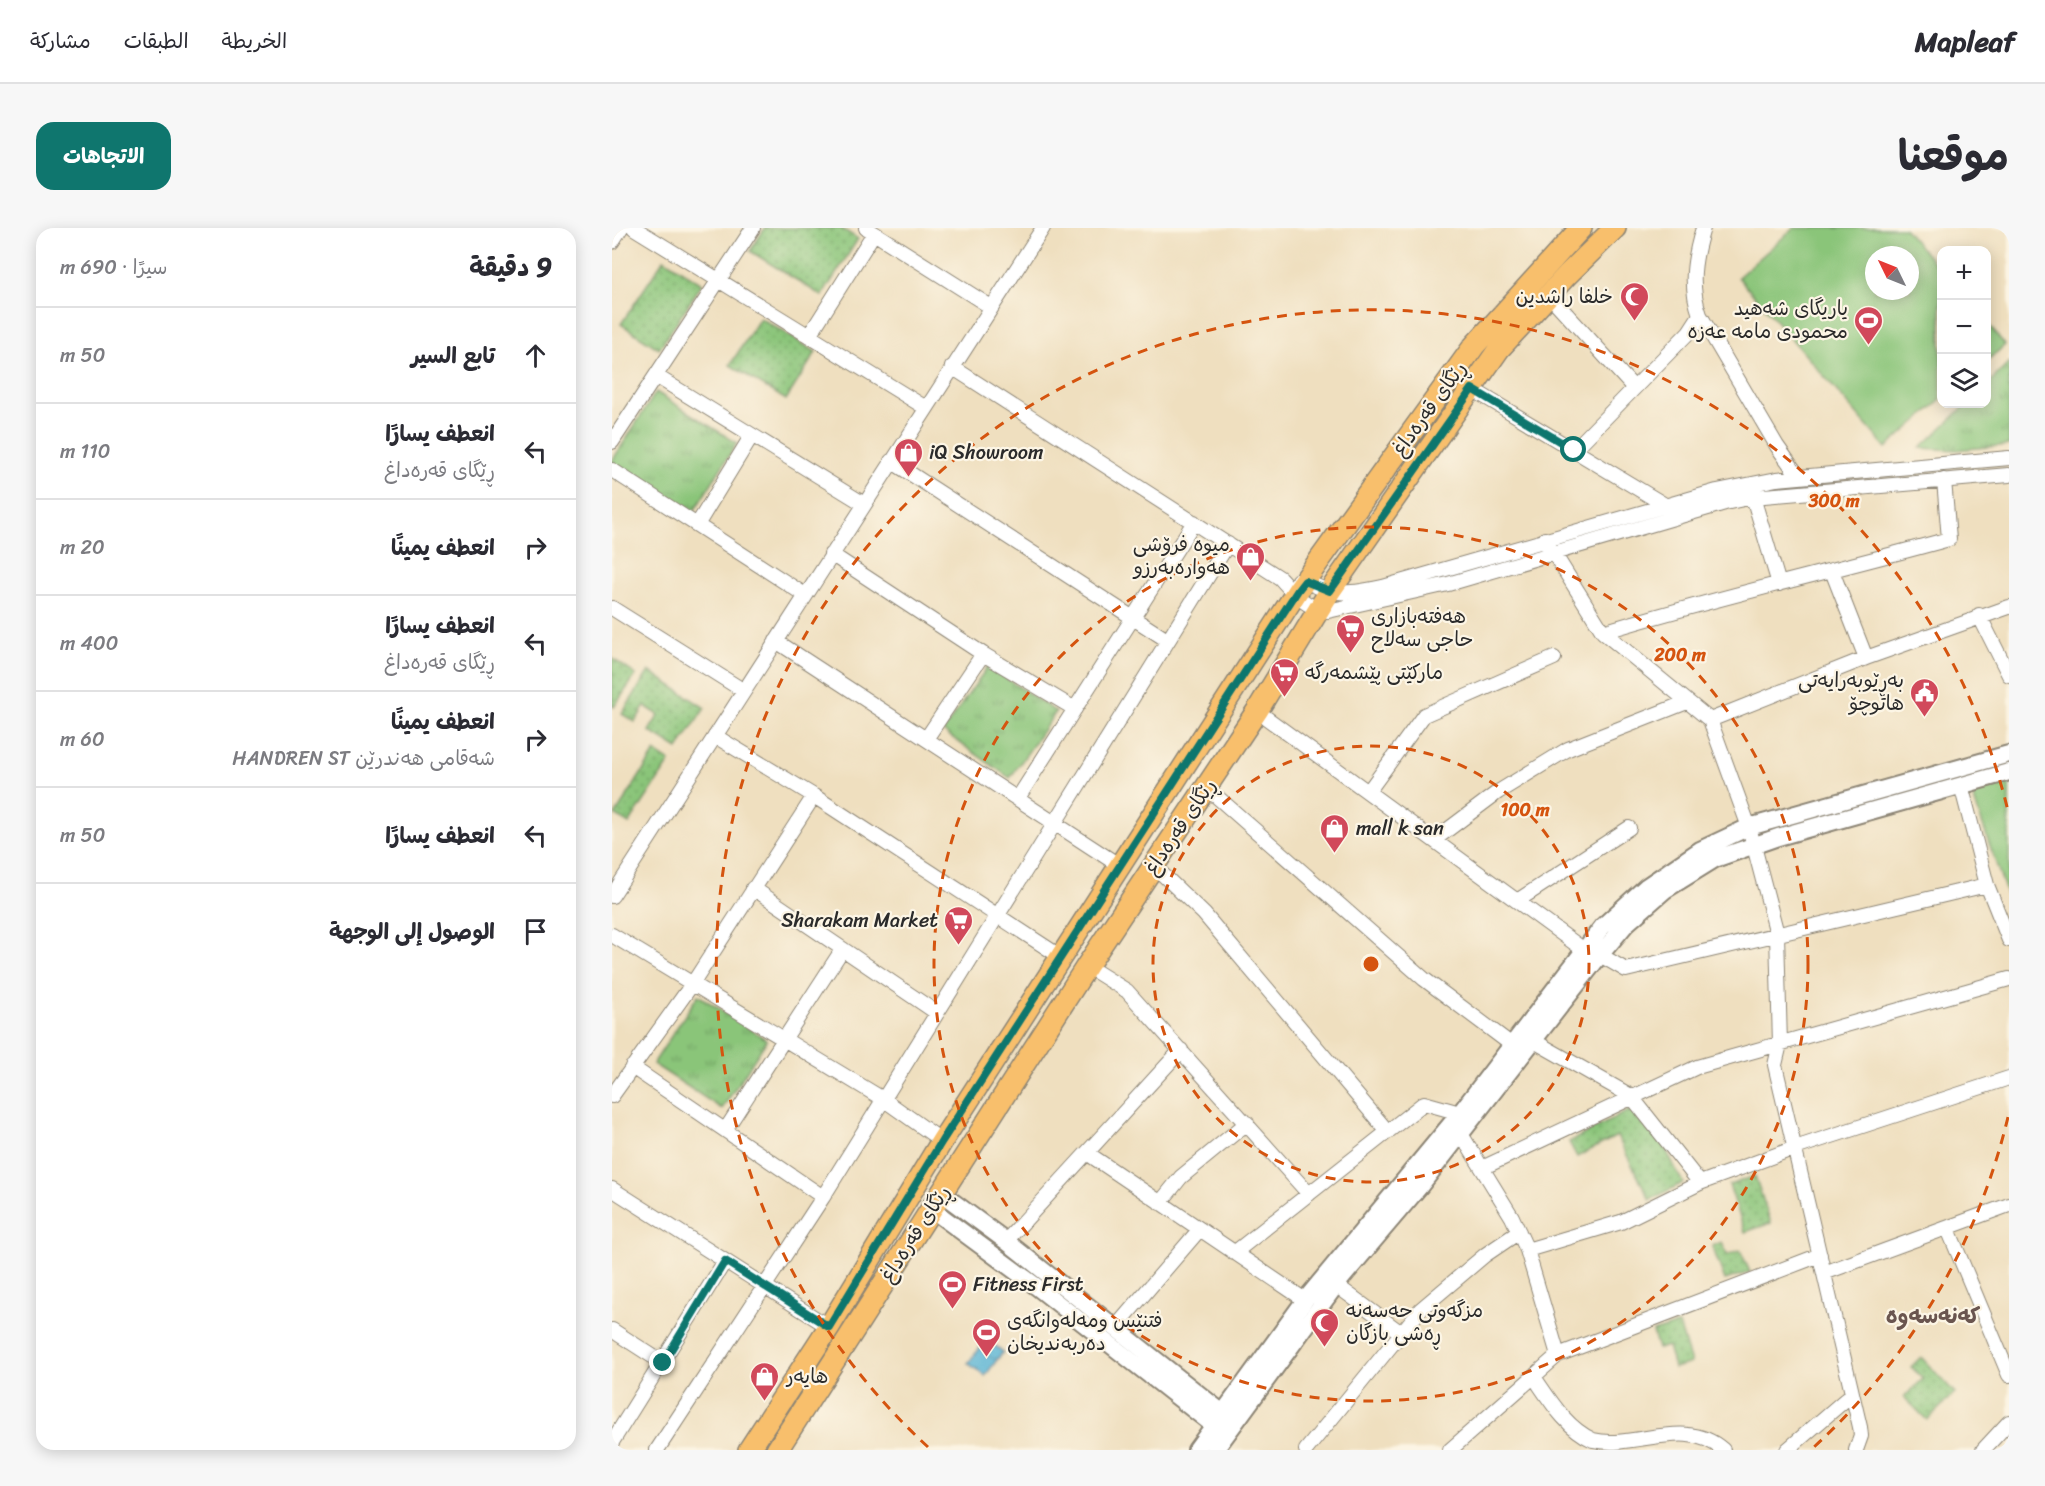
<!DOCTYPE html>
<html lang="ar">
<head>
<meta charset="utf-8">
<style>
	:root { --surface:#fff; --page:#f7f7f7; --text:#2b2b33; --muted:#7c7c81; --line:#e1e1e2; --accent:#0f766e }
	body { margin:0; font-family:Sriracha,"Playpen Sans Arabic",sans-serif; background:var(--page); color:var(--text); direction:rtl }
	.controls { position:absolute; right:18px; top:18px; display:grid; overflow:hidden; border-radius:12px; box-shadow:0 3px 15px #0003 }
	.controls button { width:54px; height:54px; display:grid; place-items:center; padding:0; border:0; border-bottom:2px solid var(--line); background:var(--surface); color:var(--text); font:30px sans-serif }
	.compass { position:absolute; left:1253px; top:18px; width:54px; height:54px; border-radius:50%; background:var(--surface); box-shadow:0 3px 15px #0003; rotate:313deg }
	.stop { position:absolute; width:18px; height:18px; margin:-14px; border:4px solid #0f766e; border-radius:50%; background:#fff }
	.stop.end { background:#0f766e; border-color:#fff; box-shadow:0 2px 6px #0008 }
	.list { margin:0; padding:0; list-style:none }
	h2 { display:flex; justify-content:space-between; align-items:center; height:78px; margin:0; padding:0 24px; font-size:26px }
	h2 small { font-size:20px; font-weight:400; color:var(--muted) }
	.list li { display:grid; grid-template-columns:39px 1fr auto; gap:18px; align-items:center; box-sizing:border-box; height:96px; padding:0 24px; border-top:2px solid var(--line) }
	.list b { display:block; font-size:22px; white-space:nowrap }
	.list p { margin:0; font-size:20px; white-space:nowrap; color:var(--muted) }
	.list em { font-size:20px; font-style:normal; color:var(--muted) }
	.icon { flex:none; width:33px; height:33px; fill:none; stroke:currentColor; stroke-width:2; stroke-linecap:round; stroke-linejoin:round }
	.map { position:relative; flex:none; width:1397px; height:1222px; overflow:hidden; direction:ltr; border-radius:18px }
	header { display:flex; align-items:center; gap:36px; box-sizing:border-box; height:84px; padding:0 30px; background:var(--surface); border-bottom:2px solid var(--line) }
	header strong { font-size:28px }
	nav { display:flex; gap:33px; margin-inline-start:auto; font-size:21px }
	.intro { display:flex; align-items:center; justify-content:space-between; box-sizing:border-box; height:144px; padding:0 36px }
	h1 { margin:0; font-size:42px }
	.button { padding:15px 27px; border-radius:18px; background:var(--accent); color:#fff; font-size:21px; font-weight:700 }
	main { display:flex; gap:36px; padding:0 36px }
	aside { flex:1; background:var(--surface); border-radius:18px; box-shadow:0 3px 15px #0003 }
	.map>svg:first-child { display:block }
	.grass { fill:url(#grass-dots); stroke:#5a7852; stroke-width:1.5 }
	.park { fill:url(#park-tufts); stroke:#5a7852; stroke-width:1.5 }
	.pitch { fill:#8ac579; stroke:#5a7852; stroke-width:1.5; fill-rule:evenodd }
	.water { fill:url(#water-ripples); stroke:#406e80; stroke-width:1.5 }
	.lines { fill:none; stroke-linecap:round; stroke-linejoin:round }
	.minor-casing { stroke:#8d8575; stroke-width:16 }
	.tertiary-casing { stroke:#8d8575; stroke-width:20 }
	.primary-casing { stroke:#8d8575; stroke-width:24 }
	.minor { stroke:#fff; stroke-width:14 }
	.tertiary { stroke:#fff; stroke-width:16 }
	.primary { stroke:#f8bf6c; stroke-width:21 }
	.route { stroke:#0f766e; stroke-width:8 }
	.ring { fill:none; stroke:#d5540f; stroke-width:3; stroke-dasharray:10 8 }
	.labels { text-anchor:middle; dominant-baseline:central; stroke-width:4.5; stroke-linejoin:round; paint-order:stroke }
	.poi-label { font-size:20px; fill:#2b2b2b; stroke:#fcf5e5; text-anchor:start }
	.street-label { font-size:20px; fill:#2b2b2b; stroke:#fcf5e5 }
	.quarter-label { font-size:22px; font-weight:bold; fill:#6a554f; stroke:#fcf5e5 }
	.centre { fill:#d5540f; stroke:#fcf5e5; stroke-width:3 }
	.ring-label { font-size:18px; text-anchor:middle; font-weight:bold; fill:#d5540f; stroke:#fcf5e5; stroke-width:4.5; stroke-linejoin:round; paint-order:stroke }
</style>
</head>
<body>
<header>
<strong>Mapleaf</strong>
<nav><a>الخريطة</a><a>الطبقات</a><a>مشاركة</a></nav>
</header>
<div class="intro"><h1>موقعنا</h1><a class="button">الاتجاهات</a></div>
<main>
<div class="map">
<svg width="1397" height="1222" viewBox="0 0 1397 1222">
	<defs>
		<pattern id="grass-dots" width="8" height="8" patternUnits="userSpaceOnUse" patternTransform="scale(1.5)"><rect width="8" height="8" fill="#8ac579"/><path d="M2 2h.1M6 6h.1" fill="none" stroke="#71a063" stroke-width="1.8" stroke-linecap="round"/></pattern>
		<pattern id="park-tufts" width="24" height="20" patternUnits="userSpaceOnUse" patternTransform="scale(1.5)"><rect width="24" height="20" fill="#8ac579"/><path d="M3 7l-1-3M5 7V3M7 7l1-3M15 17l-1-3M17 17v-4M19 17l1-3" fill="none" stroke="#71a063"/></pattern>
		<pattern id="water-ripples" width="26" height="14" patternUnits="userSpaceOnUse" patternTransform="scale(1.5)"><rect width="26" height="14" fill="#55b2d4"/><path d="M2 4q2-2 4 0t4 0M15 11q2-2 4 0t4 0" fill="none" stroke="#4791ac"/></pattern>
	</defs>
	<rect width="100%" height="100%" fill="#fcf5e5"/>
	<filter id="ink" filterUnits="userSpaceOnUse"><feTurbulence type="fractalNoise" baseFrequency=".0167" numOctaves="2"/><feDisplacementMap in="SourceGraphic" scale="12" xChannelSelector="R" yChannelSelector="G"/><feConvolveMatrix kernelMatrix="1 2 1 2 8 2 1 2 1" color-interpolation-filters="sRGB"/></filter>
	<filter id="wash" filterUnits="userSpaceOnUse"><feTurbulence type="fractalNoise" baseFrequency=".008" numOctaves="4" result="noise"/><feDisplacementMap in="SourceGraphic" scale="24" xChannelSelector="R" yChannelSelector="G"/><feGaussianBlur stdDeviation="1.35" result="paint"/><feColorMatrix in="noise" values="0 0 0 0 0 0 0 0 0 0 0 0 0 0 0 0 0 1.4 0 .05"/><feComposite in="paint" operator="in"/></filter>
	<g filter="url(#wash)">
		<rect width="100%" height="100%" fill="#efdfbf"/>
		<path class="grass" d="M153 0H229L246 11 210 68 138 23Z
			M52 31 90 56 47 121 9 96Z
			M148 90 204 124 174 172 118 137Z
			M0 430 24 447 2 479 0 478Z
			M37 443 93 480 66 521 37 503 47 487 33 478 23 494 10 486Z
			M43 524 58 534 17 596 3 587Z
			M1018 882 1052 918 1071 955 1038 972 1005 908 965 929 957 914Z
			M1143 948 1159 995 1133 1004 1117 957Z
			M1110 1014 1115 1027 1128 1022 1138 1044 1113 1052 1100 1018Z
			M1067 1096 1079 1135 1062 1140 1056 1118 1046 1121 1041 1104Z
			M1309 1129 1343 1165 1315 1192 1292 1169 1311 1151 1299 1139Z"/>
		<path class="park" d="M1397 135V217L1344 222 1308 220 1355 176H1374L1375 157Z
			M44 164 125 215 79 288 0 239V233Z
			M376 438 444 484 398 550 331 503Z
			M86 767 155 812 110 881 41 836Z"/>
		<path class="pitch" d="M1182 0H1292L1329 43V172L1274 220 1126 49ZM1262 27H1298V63H1262Z
			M1375 95 1393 117 1375 133H1374Z
			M1397 554V673L1359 563Z"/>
		<path class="water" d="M375 1111 391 1124 373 1148 356 1135Z"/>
	</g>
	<g filter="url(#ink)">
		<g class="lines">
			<defs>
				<path id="minor" d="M22 0 314 180
					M254 0 379 79
					M1091 0C1082 30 1077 57 1088 87L1165 218 1187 249
					M0 14 9 0
					M937 67 1022 160
					M197 108 262 5
					M340 139 668 350C682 366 694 380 716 383L836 356 1113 275 1141 269 1397 247
					M44 148 252 276
					M860 161 1053 277
					M0 214 141 0
					M962 222 1077 104 1088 87
					M279 233 555 412
					M0 242 193 367
					M1141 269 1167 356
					M85 297 140 207
					M933 311 991 404 1098 492 1137 599 1165 706 1168 816 1163 837 1248 1199 1249 1208 1244 1222
					M219 326 371 426 463 481
					M1220 343 1254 430
					M686 352C698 354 706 360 718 363 735 367 754 362 771 359L1105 263 1165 251 1397 230
					M0 380 132 463
					M1367 387 1397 447
					M991 404C1105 369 1222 343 1337 311L1332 252
					M164 413 508 638
					M645 483 972 722
					M1098 492 1254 430 1397 379
					M103 508 202 568 449 729
					M314 511 371 426
					M1349 557 1375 657 1397 712
					M595 560 812 751 900 817
					M756 564 812 487 942 430
					M406 570 582 294
					M822 612 886 564 956 521 1075 474
					M542 638 592 686 776 904
					M141 660 325 785
					M0 668 431 0
					M905 673 1017 600
					M0 707 271 871 330 913
					M988 727 1014 742 1375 657
					M475 738 515 763 697 966
					M922 813 1019 868 1088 955
					M20 839 211 969
					M0 868 81 755 202 568
					M114 901 230 722
					M849 906 900 989 915 1022 946 1127
					M475 925 693 1072
					M870 940 1085 839 1397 751
					M0 961 217 1099
					M548 975 569 949 635 895
					M1336 1001 1397 1147
					M394 1013 569 822
					M915 1022 1009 994 1088 955 1183 920 1397 850
					M622 1025 812 875 848 885
					M1212 1045 1397 977
					M724 1057 789 1105
					M503 1100 588 1001
					M0 1102 51 1135
					M922 1149C938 1172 954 1200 981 1212 1023 1222 1074 1188 1111 1222
					M0 1214 113 1033
					M45 1222 211 969 616 316
					M694 1222 809 1081 873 1027 907 1004
					M838 1222 946 1127 1208 1027
					M1175 1222 1240 1166
					M1371 1222 1397 1194"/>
				<path id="tertiary" d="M329 965 394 1013 617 1190
					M318 980 425 1059 610 1204
					M584 1222 693 1072 848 885 990 699 1035 658 1088 622 1137 599 1397 526
					M603 1222 724 1057 808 958 988 727 1014 696 1053 662 1103 631 1166 609 1397 544"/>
				<path id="primary" d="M137 1222 217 1099 330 913 686 362 862 118 969 0
					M165 1222 475 738 645 483 718 363 887 121 955 47 1003 0"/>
			</defs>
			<use href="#minor" class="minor-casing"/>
			<use href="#tertiary" class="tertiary-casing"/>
			<use href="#primary" class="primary-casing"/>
			<use href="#minor" class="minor"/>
			<use href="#tertiary" class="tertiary"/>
			<use href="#primary" class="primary"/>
		</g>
	</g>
	<g class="lines" filter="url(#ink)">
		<path class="route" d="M51 1135 113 1033 217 1099 330 913 686 362 693 353 718 363 860 161 962 222"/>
	</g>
	<g class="ring">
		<circle cx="759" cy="736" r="218"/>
		<circle cx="759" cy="736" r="437"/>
		<path d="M1396 889A655 655 0 0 1 1202 1219M316 1219A655 655 0 1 1 1396 583"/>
	</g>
	<defs>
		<symbol id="mosque-pin" viewBox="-11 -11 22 30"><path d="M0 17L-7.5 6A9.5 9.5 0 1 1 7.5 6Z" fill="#d1495b" stroke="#fcf5e5"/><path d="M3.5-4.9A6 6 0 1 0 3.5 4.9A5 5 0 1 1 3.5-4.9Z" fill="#fff"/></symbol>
		<symbol id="stadium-pin" viewBox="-11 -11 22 30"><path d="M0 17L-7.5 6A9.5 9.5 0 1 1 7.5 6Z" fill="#d1495b" stroke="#fcf5e5"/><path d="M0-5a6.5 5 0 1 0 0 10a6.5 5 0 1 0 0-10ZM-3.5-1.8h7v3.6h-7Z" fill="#fff"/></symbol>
		<symbol id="shop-pin" viewBox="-11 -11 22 30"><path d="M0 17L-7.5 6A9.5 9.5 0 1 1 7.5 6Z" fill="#d1495b" stroke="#fcf5e5"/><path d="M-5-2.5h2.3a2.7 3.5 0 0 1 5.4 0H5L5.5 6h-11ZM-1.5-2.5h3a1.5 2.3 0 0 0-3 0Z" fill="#fff"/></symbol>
		<symbol id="supermarket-pin" viewBox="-11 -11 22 30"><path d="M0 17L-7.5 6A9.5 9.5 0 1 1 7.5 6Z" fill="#d1495b" stroke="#fcf5e5"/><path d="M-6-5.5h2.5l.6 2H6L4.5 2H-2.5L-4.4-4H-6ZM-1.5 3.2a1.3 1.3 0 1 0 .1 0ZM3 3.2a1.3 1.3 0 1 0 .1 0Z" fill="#fff"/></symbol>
		<symbol id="civic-pin" viewBox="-11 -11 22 30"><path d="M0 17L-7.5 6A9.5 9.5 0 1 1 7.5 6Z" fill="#d1495b" stroke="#fcf5e5"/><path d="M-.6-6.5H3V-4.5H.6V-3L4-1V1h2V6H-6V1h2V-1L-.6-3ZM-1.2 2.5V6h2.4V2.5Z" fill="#fff"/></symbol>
	</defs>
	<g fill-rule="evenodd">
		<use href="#mosque-pin" x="1006" y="52" width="33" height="45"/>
		<use href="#stadium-pin" x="1240" y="76" width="33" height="45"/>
		<use href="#shop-pin" x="280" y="208" width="33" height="45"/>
		<use href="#shop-pin" x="622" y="312" width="33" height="45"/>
		<use href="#supermarket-pin" x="722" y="384" width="33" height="45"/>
		<use href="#supermarket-pin" x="656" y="428" width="33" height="45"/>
		<use href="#civic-pin" x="1296" y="448" width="33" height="45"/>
		<use href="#shop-pin" x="706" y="584" width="33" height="45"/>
		<use href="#supermarket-pin" x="330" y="676" width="33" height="45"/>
		<use href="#stadium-pin" x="324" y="1040" width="33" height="45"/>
		<use href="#mosque-pin" x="696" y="1078" width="33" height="45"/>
		<use href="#stadium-pin" x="358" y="1088" width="33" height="45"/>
		<use href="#shop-pin" x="136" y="1132" width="33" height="45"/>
	</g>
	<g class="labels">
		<g class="poi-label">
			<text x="1001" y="68" text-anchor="end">خلفا راشدين</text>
			<text x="1236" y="80" text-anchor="end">یاریگاى شه‌هید<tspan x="1236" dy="23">محمودى مامه‌ عه‌زه</tspan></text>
			<text x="317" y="224">iQ Showroom</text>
			<text x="618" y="316" text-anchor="end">میوە فرۆشی<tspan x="618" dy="23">هەوارەبەرزو</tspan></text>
			<text x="759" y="388">هەفتەبازاری<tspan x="759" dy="23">حاجی سەلاح</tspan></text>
			<text x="693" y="444">مارکێتی پێشمەرگە</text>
			<text x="1292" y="452" text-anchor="end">بەڕێوبەرایەتی<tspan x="1292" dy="23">هاتوچۆ</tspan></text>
			<text x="744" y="600">mall k san</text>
			<text x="326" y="692" text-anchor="end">Sharakam Market</text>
			<text x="361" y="1056">Fitness First</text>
			<text x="734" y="1082">مزگەوتی حەسەنە<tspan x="734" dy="23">ڕەشی بازگان</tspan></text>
			<text x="395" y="1092">فتنێس ومەلەوانگەی<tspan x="395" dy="23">دەربەندیخان</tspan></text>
			<text x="174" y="1148">هایەر</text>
		</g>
		<g class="street-label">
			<text transform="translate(817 181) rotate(-54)">ڕێگای قەرەداغ</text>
			<text transform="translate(568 599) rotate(-56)">ڕێگای قەرەداغ</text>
			<text transform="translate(303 1006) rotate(-57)">ڕێگای قەرەداغ</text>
		</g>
		<g class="quarter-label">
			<text x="1321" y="1087">کەنەسەوە</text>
		</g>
	</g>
	<circle cx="759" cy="736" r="9" class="centre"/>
	<g class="ring-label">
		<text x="1222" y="279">300 m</text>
		<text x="1068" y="433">200 m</text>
		<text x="913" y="588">100 m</text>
	</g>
</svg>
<div class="controls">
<button>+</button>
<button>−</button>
<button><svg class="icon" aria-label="layers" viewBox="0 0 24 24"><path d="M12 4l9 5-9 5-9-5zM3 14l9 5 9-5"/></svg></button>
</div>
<svg class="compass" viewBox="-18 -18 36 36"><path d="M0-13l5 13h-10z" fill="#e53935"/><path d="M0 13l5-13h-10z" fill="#7c7c81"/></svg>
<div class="stop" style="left:962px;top:222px"></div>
<div class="stop end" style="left:51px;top:1135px"></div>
</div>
<aside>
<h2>9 دقيقة<small>سيرًا · 690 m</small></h2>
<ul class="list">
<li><svg class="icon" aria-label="ahead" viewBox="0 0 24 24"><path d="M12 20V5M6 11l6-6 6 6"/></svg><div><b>تابع السير</b></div><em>50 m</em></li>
<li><svg class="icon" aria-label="left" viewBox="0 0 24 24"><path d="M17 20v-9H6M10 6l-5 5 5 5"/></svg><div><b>انعطف يسارًا</b><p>ڕێگای قەرەداغ</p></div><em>110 m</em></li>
<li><svg class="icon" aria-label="right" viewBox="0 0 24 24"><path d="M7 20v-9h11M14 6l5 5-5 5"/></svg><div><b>انعطف يمينًا</b></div><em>20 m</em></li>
<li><svg class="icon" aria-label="left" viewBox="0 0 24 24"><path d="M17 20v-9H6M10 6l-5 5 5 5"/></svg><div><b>انعطف يسارًا</b><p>ڕێگای قەرەداغ</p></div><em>400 m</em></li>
<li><svg class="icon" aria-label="right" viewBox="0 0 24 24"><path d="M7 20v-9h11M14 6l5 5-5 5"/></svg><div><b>انعطف يمينًا</b><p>شەقامی هەندرێن HANDREN ST</p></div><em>60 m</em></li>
<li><svg class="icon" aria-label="left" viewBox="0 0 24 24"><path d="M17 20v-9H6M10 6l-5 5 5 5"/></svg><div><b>انعطف يسارًا</b></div><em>50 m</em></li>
<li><svg class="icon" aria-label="arrive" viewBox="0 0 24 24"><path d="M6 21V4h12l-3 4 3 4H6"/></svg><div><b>الوصول إلى الوجهة</b></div></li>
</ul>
</aside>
</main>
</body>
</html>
